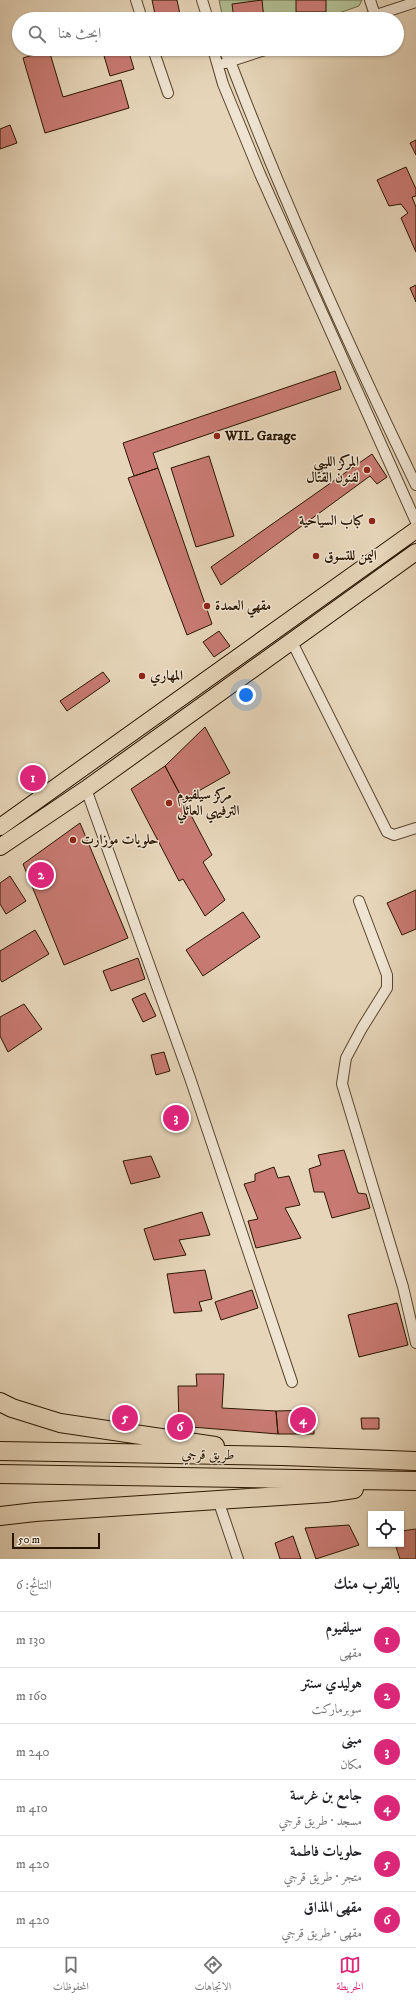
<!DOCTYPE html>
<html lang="ar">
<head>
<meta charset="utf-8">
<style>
	:root { --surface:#fff; --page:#f2f2f2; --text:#202124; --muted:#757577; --line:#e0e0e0; --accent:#db2777 }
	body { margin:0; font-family:"IM FELL DW Pica",Amiri,serif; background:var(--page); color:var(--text); direction:rtl }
	.controls { position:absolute; right:12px; bottom:12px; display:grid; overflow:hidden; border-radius:0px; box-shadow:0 1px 3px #0004 }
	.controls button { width:36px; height:36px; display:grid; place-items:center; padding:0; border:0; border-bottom:1px solid var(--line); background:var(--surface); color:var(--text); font:20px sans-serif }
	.scale { position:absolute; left:12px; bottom:10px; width:88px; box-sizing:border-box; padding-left:4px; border:2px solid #2a1600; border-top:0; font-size:11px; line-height:14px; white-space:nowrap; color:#2a1600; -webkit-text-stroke:3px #efe4d2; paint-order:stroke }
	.you { position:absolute; left:246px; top:695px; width:14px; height:14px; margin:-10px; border:3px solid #fff; border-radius:50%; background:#1a73e8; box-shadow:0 0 0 6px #1a73e833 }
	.badge { display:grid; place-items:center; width:26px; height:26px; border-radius:50%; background:var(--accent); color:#fff; font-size:13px; font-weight:700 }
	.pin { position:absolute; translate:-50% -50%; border:2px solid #fff; box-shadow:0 1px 4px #0006 }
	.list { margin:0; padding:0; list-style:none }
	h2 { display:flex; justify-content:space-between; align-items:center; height:52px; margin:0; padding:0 16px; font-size:17px }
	h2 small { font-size:13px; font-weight:400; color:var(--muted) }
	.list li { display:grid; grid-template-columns:26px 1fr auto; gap:12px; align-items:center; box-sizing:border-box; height:56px; padding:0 16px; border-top:1px solid var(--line) }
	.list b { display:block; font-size:15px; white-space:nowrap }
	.list p { margin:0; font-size:13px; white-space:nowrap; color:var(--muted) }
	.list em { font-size:13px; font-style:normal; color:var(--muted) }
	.icon { flex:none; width:22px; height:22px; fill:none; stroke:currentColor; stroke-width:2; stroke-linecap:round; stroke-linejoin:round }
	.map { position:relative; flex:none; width:416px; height:1559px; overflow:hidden; direction:ltr }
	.search { position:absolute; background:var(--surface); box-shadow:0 1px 3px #0004; left:12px; right:12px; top:12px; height:44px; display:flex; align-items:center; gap:10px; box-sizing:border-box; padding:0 14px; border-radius:22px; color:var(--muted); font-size:15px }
	.sheet { height:388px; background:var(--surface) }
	nav { display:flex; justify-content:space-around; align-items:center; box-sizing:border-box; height:56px; border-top:1px solid var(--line); background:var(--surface); font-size:11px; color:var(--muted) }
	nav a { display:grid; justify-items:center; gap:2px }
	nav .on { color:var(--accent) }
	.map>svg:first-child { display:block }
	.green { fill:#b1be92; stroke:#6e6a49 }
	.building { fill:#c87a72; stroke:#2a1600 }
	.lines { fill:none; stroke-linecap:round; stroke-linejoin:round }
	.street-casing { stroke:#59462e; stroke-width:12 }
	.primary-casing { stroke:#2a1600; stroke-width:18 }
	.highway-casing { stroke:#2a1600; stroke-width:20 }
	.street { stroke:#efe4d2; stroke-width:10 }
	.primary { stroke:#e6d5b9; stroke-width:16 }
	.highway { stroke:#e6d5b9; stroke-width:18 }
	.poi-dot { fill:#8f2418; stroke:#efe4d2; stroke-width:1.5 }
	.labels { text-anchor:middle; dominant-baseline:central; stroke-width:3; stroke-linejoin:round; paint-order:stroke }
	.poi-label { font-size:14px; font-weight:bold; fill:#2a1600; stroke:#efe4d2; text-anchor:start }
	.street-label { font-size:14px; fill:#2a1600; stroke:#efe4d2 }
</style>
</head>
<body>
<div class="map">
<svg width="416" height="1559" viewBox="0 0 416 1559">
	<rect width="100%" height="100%" fill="#e6d5b9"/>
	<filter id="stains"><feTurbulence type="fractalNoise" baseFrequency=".005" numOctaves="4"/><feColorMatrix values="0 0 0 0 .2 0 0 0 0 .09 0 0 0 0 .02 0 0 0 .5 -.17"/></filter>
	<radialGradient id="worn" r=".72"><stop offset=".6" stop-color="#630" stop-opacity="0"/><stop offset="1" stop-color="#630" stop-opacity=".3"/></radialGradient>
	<path class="green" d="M219 0H362L359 6 322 19H223Z"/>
	<path class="building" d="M152 0H177L181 19H156Z
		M262 0 264 19H234L232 4Z
		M296 0H326V12H296Z
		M81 13 83 19H64V18Z
		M102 49H128L134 69 110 76Z
		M49 50 63 97 121 80 129 108 45 133 23 58Z
		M10 125 17 143 0 149V129Z
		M416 140V155L410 143Z
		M406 167 416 189V196L412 197 416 207V252L401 218 408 213 401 204 389 206 377 180Z
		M416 285V302L410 288Z
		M335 371 341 389 153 453 158 468 134 476 123 443Z
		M372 454 387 477 377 484 370 476 221 585 211 567Z
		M209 456 234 536 196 547 171 468Z
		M158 468 212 624 187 635 128 478Z
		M219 631 230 646 214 657 203 642Z
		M103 672 110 681 67 711 60 701Z
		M205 727 230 773 183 800 165 766Z
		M165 766 212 855 203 862 225 900 205 916 183 879 179 881 131 789Z
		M80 823 128 938 64 965 23 864Z
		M10 876 26 901 6 914 0 904V883Z
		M416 890V929L402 935 387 903Z
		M243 912 260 937 203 976 186 950Z
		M35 930 49 954 2 982 0 979V951Z
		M138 958 145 979 111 991 103 971Z
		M145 993 156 1016 143 1022 132 999Z
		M24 1004 42 1029 8 1052 0 1036V1017Z
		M164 1052 170 1071 156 1075 151 1055Z
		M179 1107 184 1126 173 1130 169 1110Z
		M344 1150 358 1193 366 1194 370 1208 332 1218 324 1192H314L309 1169 321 1165 318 1155Z
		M151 1156 160 1177 131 1184 123 1161Z
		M274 1167 278 1178 289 1176 300 1205 285 1208 301 1238 256 1248 248 1221 258 1219 244 1184 255 1181V1174Z
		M202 1212 210 1235 179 1240 186 1255 154 1260 144 1229Z
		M205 1270 212 1299 199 1302 202 1311 174 1313 167 1274Z
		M252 1290 258 1308 221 1320 215 1302Z
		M397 1303 408 1345 359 1357 348 1315Z
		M196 1374H224L222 1408 276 1411 278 1434 179 1426 178 1386H197Z
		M314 1410V1434H278L276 1411Z
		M361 1418H379V1429H362Z
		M349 1525 359 1545 316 1559 305 1528Z
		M416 1529V1559H400L395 1544H401V1531Z
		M293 1536 301 1559H280L275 1543Z"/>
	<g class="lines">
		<defs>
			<path id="street" d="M136 0 142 19
				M202 0 208 19
				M370 0 375 15
				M364 19 416 2
				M153 49 168 93
				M213 49 223 84 260 174 416 522
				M223 49 230 61C285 205 349 346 416 485
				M225 63 268 49
				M292 642 387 832 394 835 416 828
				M86 789 190 1078 292 1382
				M359 901 387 975V988L362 1028 346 1058 342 1084 403 1287 416 1343
				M218 1500 238 1559"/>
			<path id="primary" d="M0 827 416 530
				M0 847 86 789 416 552"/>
			<path id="highway" d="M0 1402 12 1408 60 1423 215 1446
				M0 1451 283 1456 416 1461
				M0 1474 416 1481
				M0 1516 35 1512 326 1493 354 1489"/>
		</defs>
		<use href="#street" class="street-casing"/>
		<use href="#primary" class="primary-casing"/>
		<use href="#highway" class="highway-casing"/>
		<use href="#street" class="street"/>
		<use href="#primary" class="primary"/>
		<use href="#highway" class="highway"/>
	</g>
	<g class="poi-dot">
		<circle cx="217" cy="436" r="4"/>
		<circle cx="367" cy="470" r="4"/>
		<circle cx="372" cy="521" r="4"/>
		<circle cx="316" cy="556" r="4"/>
		<circle cx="207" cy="606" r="4"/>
		<circle cx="142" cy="676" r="4"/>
		<circle cx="169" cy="803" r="4"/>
		<circle cx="73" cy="840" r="4"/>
	</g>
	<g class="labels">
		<g class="poi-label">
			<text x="225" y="436">WIL Garage</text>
			<text x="359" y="462" text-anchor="end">المركز الليبي<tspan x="359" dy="16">لفنون القتال</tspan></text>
			<text x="364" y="521" text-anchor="end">كباب السياحية</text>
			<text x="324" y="556">اليمن للتسوق</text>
			<text x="215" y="606">مقهي العمدة</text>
			<text x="150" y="676">المهاري</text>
			<text x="177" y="795">مركز سيلفيوم<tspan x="177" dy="16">الترفيهي العائلي</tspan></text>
			<text x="81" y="840">حلويات موزارت</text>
		</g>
		<g class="street-label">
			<text transform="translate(208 1455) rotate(1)">طريق قرجي</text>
		</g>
	</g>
	<rect width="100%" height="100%" filter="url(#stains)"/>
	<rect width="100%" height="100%" fill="url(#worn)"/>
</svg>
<div class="controls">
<button><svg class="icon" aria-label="locate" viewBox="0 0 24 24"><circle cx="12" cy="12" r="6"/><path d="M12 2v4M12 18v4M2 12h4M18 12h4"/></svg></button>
</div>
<div class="scale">50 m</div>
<div class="you"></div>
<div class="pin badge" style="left:33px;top:778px">1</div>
<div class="pin badge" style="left:41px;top:875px">2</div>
<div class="pin badge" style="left:176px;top:1118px">3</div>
<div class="pin badge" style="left:303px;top:1420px">4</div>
<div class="pin badge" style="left:125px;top:1418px">5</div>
<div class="pin badge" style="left:180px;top:1427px">6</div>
<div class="search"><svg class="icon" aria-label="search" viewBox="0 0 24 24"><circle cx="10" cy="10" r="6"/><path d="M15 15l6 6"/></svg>ابحث هنا</div>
</div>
<section class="sheet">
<h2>بالقرب منك<small>النتائج: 6</small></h2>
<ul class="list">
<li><span class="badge">1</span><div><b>سيلفيوم</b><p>مقهى</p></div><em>130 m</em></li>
<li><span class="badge">2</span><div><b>هوليدي سنتر</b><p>سوبرماركت</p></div><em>160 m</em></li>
<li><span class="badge">3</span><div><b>مبنى</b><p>مكان</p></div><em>240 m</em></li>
<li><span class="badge">4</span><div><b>جامع بن غرسة</b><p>مسجد · طريق قرجي</p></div><em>410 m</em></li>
<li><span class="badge">5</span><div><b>حلويات فاطمة</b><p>متجر · طريق قرجي</p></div><em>420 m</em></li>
<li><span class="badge">6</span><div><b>مقهى المذاق</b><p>مقهى · طريق قرجي</p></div><em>420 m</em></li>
</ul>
</section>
<nav>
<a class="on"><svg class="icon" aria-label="map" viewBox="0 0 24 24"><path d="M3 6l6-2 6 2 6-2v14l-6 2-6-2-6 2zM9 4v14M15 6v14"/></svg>الخريطة</a>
<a><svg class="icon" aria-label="directions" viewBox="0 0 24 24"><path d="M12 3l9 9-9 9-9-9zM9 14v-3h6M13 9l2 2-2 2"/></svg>الاتجاهات</a>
<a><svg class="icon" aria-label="saved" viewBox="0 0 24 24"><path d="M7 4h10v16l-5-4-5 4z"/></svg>المحفوظات</a>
</nav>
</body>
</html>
